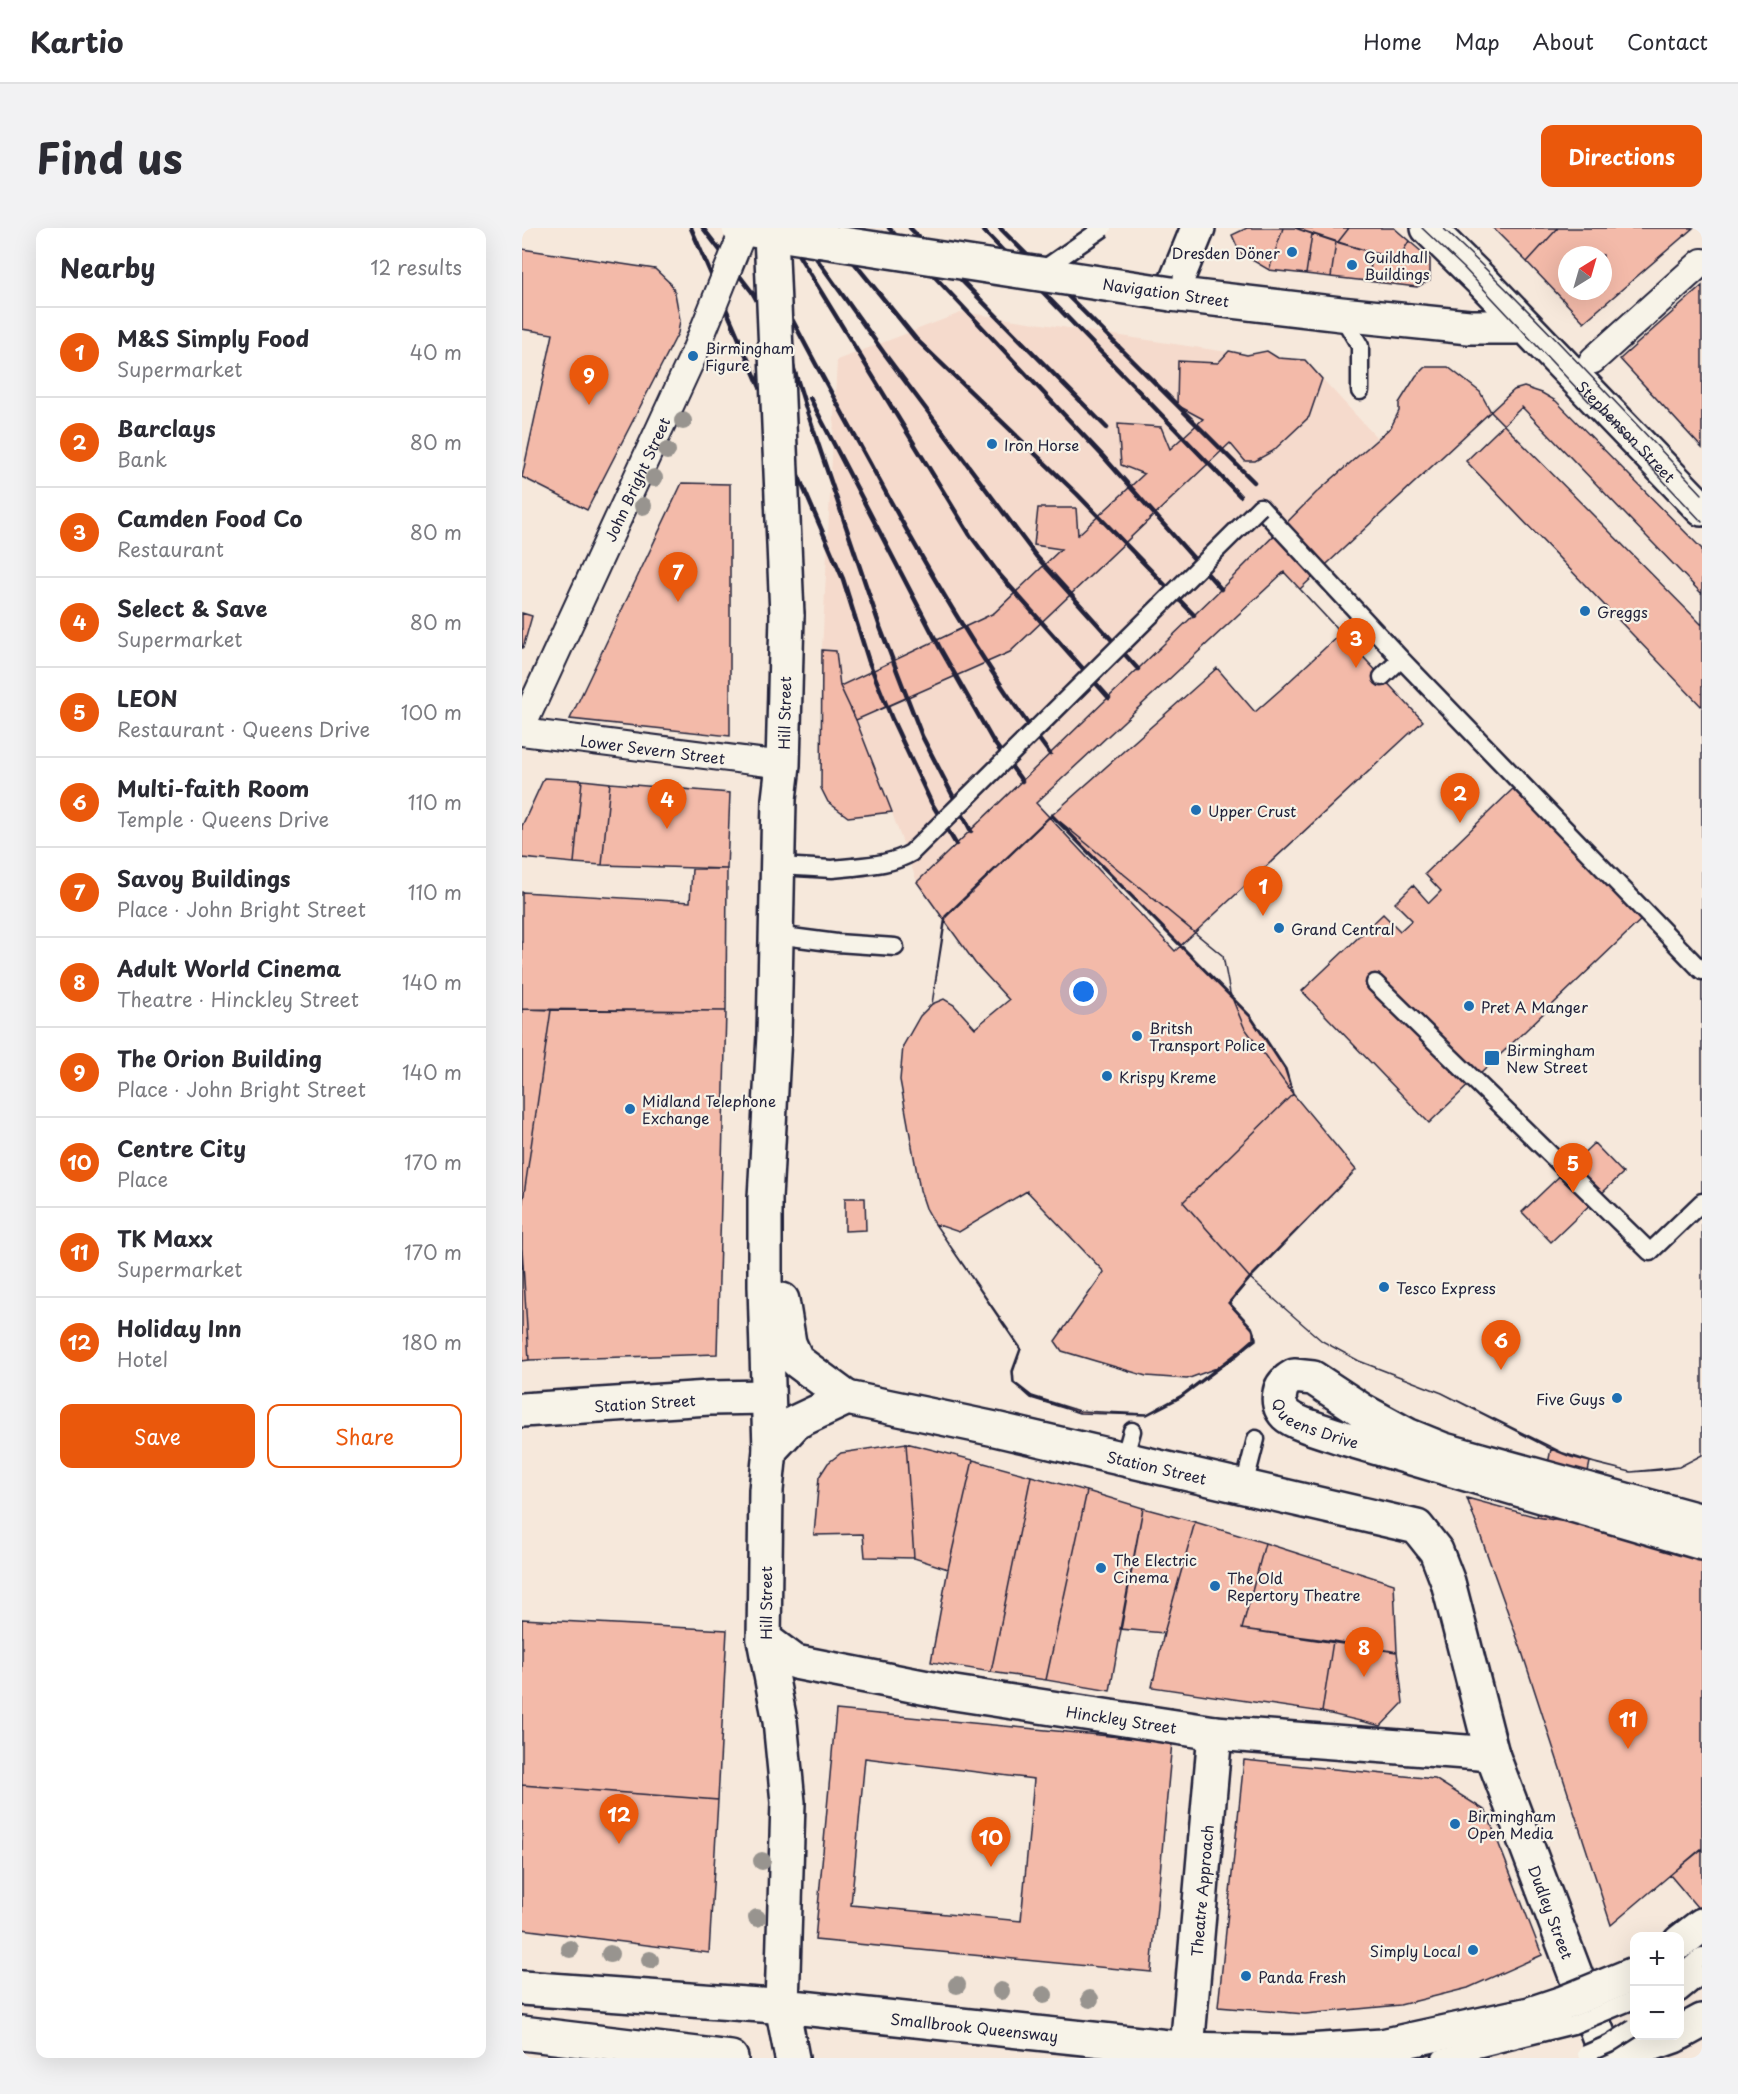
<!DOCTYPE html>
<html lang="en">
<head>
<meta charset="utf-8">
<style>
	:root { --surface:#fff; --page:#f2f2f3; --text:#2b2b33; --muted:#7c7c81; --line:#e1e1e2; --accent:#ea580c }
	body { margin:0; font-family:"Playpen Sans",sans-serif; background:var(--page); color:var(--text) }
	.controls { position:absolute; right:18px; bottom:18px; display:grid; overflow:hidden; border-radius:12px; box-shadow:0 6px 24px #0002 }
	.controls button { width:54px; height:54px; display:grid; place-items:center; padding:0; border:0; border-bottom:2px solid var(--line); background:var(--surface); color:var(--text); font:30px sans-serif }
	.compass { position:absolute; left:1036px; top:18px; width:54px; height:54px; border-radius:50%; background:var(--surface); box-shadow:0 6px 24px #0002; rotate:37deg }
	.you { position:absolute; left:562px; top:764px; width:21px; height:21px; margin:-15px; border:4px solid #fff; border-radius:50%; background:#1a73e8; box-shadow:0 0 0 9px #1a73e833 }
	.badge { display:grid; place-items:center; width:39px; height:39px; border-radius:50%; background:var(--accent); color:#fff; font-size:20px; font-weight:700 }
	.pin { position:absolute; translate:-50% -50px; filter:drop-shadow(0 2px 3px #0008) }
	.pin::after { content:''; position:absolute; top:32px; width:21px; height:18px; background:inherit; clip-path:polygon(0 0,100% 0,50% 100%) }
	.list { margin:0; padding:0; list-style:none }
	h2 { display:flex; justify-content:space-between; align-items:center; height:78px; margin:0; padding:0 24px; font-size:26px }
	h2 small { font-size:20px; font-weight:400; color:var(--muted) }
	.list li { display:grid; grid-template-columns:39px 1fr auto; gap:18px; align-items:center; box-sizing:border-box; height:90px; padding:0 24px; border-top:2px solid var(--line) }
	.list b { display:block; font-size:22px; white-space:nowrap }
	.list p { margin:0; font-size:20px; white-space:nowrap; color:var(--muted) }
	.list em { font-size:20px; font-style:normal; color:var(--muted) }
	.actions { display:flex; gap:12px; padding:18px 24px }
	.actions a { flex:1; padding:14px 0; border:2px solid var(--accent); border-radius:12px; text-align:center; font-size:21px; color:var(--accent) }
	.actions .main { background:var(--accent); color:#fff }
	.map { position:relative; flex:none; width:1180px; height:1830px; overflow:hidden; border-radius:12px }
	header { display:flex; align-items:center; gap:36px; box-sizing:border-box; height:84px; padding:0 30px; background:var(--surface); border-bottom:2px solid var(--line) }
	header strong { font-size:28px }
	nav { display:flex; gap:33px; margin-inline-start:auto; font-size:21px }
	.intro { display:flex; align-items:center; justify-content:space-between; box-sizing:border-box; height:144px; padding:0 36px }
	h1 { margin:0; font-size:42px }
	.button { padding:15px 27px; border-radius:12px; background:var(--accent); color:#fff; font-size:21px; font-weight:700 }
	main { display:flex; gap:36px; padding:0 36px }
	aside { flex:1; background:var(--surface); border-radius:12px; box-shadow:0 6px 24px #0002 }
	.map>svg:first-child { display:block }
	.built { fill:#f5dacc }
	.building { fill:#f3baa9; stroke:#22223b; stroke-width:1.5; fill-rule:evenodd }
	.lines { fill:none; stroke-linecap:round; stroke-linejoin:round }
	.service-casing { stroke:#22223b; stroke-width:21 }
	.pedestrian-casing { stroke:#22223b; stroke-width:30 }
	.minor-casing { stroke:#22223b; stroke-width:38 }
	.tertiary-casing { stroke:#22223b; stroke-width:38 }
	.service { stroke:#f7f3e8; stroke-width:16 }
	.pedestrian { stroke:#f7f3e8; stroke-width:26 }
	.minor { stroke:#f7f3e8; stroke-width:33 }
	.tertiary { stroke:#f7f3e8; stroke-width:33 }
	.tram { stroke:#22223b; stroke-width:1.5 }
	.rail { stroke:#22223b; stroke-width:4.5 }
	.service-bridge-casing { stroke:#22223b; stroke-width:21; stroke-linecap:butt }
	.pedestrian-bridge-casing { stroke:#22223b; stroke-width:30; stroke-linecap:butt }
	.minor-bridge-casing { stroke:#22223b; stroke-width:38; stroke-linecap:butt }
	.tertiary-bridge-casing { stroke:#22223b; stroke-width:38; stroke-linecap:butt }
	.service-bridge { stroke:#f7f3e8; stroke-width:16 }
	.pedestrian-bridge { stroke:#f7f3e8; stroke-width:26 }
	.minor-bridge { stroke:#f7f3e8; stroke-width:33 }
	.tertiary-bridge { stroke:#f7f3e8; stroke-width:33 }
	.tree { fill:#98948f }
	.poi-dot { fill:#1f6fb2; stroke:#f7f3e8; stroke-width:2 }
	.labels { text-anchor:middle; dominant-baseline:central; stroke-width:4.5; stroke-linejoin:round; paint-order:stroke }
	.poi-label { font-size:15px; fill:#22223b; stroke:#f7f3e8; text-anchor:start }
	.street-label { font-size:15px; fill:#22223b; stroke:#f7f3e8 }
</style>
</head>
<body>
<header>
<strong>Kartio</strong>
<nav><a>Home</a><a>Map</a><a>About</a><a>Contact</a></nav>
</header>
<div class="intro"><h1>Find us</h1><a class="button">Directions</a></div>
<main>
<aside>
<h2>Nearby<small>12 results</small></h2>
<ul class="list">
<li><span class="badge">1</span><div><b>M&amp;S Simply Food</b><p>Supermarket</p></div><em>40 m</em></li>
<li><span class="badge">2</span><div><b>Barclays</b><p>Bank</p></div><em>80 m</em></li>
<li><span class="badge">3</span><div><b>Camden Food Co</b><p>Restaurant</p></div><em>80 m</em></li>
<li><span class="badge">4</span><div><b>Select &amp; Save</b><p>Supermarket</p></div><em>80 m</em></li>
<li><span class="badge">5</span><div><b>LEON</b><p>Restaurant · Queens Drive</p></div><em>100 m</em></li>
<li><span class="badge">6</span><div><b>Multi-faith Room</b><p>Temple · Queens Drive</p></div><em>110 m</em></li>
<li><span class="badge">7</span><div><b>Savoy Buildings</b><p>Place · John Bright Street</p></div><em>110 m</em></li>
<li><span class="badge">8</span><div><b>Adult World Cinema</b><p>Theatre · Hinckley Street</p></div><em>140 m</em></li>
<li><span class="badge">9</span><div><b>The Orion Building</b><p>Place · John Bright Street</p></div><em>140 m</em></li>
<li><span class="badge">10</span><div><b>Centre City</b><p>Place</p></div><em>170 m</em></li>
<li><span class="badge">11</span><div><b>TK Maxx</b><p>Supermarket</p></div><em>170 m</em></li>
<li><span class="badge">12</span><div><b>Holiday Inn</b><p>Hotel</p></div><em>180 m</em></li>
</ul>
<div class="actions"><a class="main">Save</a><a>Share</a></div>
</aside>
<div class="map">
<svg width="1180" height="1830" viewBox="0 0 1180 1830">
	<rect width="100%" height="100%" fill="#f6e8db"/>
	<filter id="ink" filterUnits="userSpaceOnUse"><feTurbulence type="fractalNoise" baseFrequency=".0167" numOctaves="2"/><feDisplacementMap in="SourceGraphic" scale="12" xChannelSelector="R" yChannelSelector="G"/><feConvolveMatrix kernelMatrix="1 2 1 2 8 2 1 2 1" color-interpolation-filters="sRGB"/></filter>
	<g filter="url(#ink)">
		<path class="built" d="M441 84 725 127 745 123 756 130 783 132 855 210 794 265 699 361 395 654 370 585 326 589 306 574 299 560 300 422 315 132Z"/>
		<path class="building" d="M725 0H761L747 42 718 25 710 7Z
			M761 0H773L790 6 784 46 747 42Z
			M773 0H827L816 14Z
			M827 0H872L887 13 876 32 816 14Z
			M971 0H1036L1005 34Z
			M1036 0H1171L1062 94 1005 34ZM1045 27H1081V63H1045Z
			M790 6 814 14 809 49 784 46Z
			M887 13 908 31V52L895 59 845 53 852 25 876 32Z
			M814 14 852 25 845 53 809 49Z
			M0 21 133 41 149 56 153 65 158 92 156 105 65 282 0 249 31 106 0 101Z
			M1180 58V220L1098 131Z
			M707 123 725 127 745 123 756 130 783 132 800 151 787 189 751 223 733 233H723L708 215 488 424 334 492 318 458 472 385 539 321 512 317 516 280H554L556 307 622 246 599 237 596 196 639 199 648 221 681 191 655 177 656 133 696 135Z
			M903 139H926L958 164 969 184 1180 397V1227L1157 1239 1109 1244 1076 1236 1029 1221 920 1165 837 1133 800 1113 728 1050 707 1075 731 1101V1111L700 1138 665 1151 624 1148 540 1123 533 1113 582 1044 505 963 437 1004 413 996 404 980 398 962 378 852 381 818 398 788 410 776 422 771 432 777 453 800 487 772 453 735 395 654 699 361 794 265 869 199 877 183V175L894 148Z
			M1002 159 1020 165 1034 173 1180 321V1227L1157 1239 1138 1242 1109 1244 1049 1229 920 1165 837 1133 800 1113 728 1050 661 974 771 866 722 799 708 765 701 728 530 587 695 440 733 484 758 462 819 405 778 361 992 162ZM996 556 1123 688 907 895 780 763 861 686 878 703 890 692 873 675 891 657 907 675 919 663 903 646Z
			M1000 179 1180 366V479L944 233Z
			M160 255 208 256V508L48 491Z
			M762 344 901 493 653 723 514 575Z
			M0 385 10 388 1 420H0Z
			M300 422 314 423 318 458 334 492 370 584 326 589 306 574 299 560Z
			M22 550 60 552 52 635 0 630V598Z
			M60 552 88 555 80 637 52 635Z
			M88 555 208 565 205 641 80 637Z
			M530 586 729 788 764 841 771 866 834 942 728 1049 707 1074 730 1099 734 1110 658 1168 625 1186 558 1183 510 1168 492 1154 491 1142 499 1120 413 996 404 980 398 962 378 852 381 818 398 788 410 776 424 687Z
			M529 587 728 789 763 842 771 866 834 942 727 1050 706 1075 730 1100 733 1111 657 1170 624 1187 557 1185 509 1169 491 1155 490 1143 498 1121 413 996 404 980 398 962 378 852 381 818 398 788 410 776 423 688Z
			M530 587 701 728 708 765 722 799 771 866 661 974 728 1050 707 1075 730 1101 734 1111 716 1127 658 1170 625 1187 558 1185 510 1169 492 1155 491 1143 499 1121 413 996 404 980 398 962 378 852 381 818 398 788 410 776 424 688Z
			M529 588 729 790 764 843 771 866 834 942 728 1051 707 1076 730 1101 734 1112 658 1170 625 1187 558 1185 509 1170 492 1155 491 1144 499 1121 413 996 404 980 398 962 378 852 381 818 398 788 410 776 424 689Z
			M170 641H205L204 783 0 781V664L168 674Z
			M0 781 29 782 0 980Z
			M29 782 204 783 195 1126 7 1132 0 1020V980Z
			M1072 915 1101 945 1029 1014 1000 984Z
			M323 970H343L344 1002 323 1003Z
			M0 1020 7 1132 0 1133Z
			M384 1215 451 1232 426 1341 392 1330Z
			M384 1215 392 1330 343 1329 341 1306 292 1307 297 1249 306 1235 319 1225Z
			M1029 1221 1049 1229 1068 1234 1055 1296 1015 1289Z
			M451 1232 509 1248 469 1444 409 1434 426 1341Z
			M509 1248 565 1263 524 1452 469 1444Z
			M565 1263 621 1280 588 1463 524 1452Z
			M945 1270 1015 1289 1055 1296 1180 1328V1620L1089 1697 999 1421Z
			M621 1280 673 1294 642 1405 598 1401Z
			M673 1294 743 1315 720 1401 811 1413 800 1484 630 1459 642 1405Z
			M743 1315 872 1356 875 1424 720 1401Z
			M0 1391 205 1402 196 1572 0 1557Z
			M811 1413 875 1424 881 1475 859 1498 800 1484Z
			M314 1482 650 1514 629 1744 293 1712Z
			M343 1530 512 1551 499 1693 329 1677Z
			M722 1532 913 1551 964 1583 1020 1727 946 1760 878 1777 783 1786 696 1779Z
			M0 1557 196 1572 187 1725 0 1701Z
			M1180 1621V1685L1148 1647Z"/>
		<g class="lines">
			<defs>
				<path id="service" d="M819 86 838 118V163
					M738 279 879 431 860 449
					M879 431 1180 743
					M257 638 310 641 331 639
					M254 707 315 715 373 719
					M853 755 1128 1024 1180 974
					M602 1231 610 1203
					M722 1258 734 1211
					M1158 1746 1180 1728
					M1158 1765 1180 1747
					M919 1830 1051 1797"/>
				<g id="pedestrian">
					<path d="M1071 132 1180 34"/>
					<path id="s1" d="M0 499 171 128"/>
					<path id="s2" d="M0 504 261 537"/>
				</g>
				<g id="minor">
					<path d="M676 0 649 66 819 86 947 99H1004"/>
					<path id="s3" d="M906 0 963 56 1180 281"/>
					<path id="s4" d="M0 1182 187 1170 246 1169"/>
					<path id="s5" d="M1180 1293 922 1222 885 1207 841 1183 791 1150 772 1148C765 1152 759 1157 758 1165 756 1173 758 1181 764 1187 773 1196 811 1206 825 1211L1180 1315"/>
					<path id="s6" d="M242 1411 273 1434 426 1464 693 1505 970 1526"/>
					<path id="s7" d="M665 1821 693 1505"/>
				</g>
				<g id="tertiary">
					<path d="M265 387 261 537 257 571 252 807 243 970V1058L248 1222 244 1262 242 1411 258 1493 266 1574 260 1778 270 1830"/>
					<path d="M260 1072 267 1115 275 1133 325 1170"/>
					<path id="s8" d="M248 1222 274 1194 325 1170 473 1201 895 1299 914 1323 926 1354 970 1526 1085 1830"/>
					<path d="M1158 1714 1180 1697"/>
					<path id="s9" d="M0 1760 280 1780 665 1821 771 1824 860 1818 1008 1786 1041 1775"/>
					<path d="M0 1805 209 1830"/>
					<path d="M1158 1805 1180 1793"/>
					<path d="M1089 1830 1152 1808"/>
				</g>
			</defs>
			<use href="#service" class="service-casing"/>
			<use href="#pedestrian" class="pedestrian-casing"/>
			<use href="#minor" class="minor-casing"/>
			<use href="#tertiary" class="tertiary-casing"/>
			<use href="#service" class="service"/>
			<use href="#pedestrian" class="pedestrian"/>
			<use href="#minor" class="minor"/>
			<use href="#tertiary" class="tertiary"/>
			<path class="tram" d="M900 0 942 40 1180 294
				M921 0C1012 85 1095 176 1180 266"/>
			<path class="rail" d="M169 0 321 351 347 434 370 491 409 574 434 616
				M181 0 230 64 257 112
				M228 0 285 183 358 399 400 508 449 603
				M260 0 448 307 477 346 587 470
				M277 0 292 27 362 125 514 328 616 441
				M304 0 394 111 555 266 672 387
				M367 0 579 226 699 361
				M388 0 585 200
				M459 0 718 268
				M478 0 732 254
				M252 56C283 118 317 179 351 241 404 339 460 436 528 526
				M288 170 418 420 471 513 500 553"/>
			<defs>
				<path id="service-bridge" d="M516 45 581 0
					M331 639C351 637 372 635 389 625L738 279
					M1051 1797 1112 1772
					M1064 1826 1087 1816 1112 1800"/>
				<path id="pedestrian-bridge" d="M171 128 222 1"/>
				<path id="minor-bridge" d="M249 5 649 66"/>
				<path id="tertiary-bridge" d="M217 0 249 5 265 387
					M1041 1775 1112 1746"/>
			</defs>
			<use href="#service-bridge" class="service-bridge-casing"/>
			<use href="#pedestrian-bridge" class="pedestrian-bridge-casing"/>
			<use href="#minor-bridge" class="minor-bridge-casing"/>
			<use href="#tertiary-bridge" class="tertiary-bridge-casing"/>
			<use href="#service-bridge" class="service-bridge"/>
			<use href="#pedestrian-bridge" class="pedestrian-bridge"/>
			<use href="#minor-bridge" class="minor-bridge"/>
			<use href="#tertiary-bridge" class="tertiary-bridge"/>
		</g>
		<g class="tree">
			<circle cx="161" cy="193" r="9"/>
			<circle cx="145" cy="223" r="9"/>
			<circle cx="132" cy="250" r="9"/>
			<circle cx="121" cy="278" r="9"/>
			<circle cx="240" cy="1633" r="9"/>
			<circle cx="235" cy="1690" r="9"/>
			<circle cx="48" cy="1721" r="9"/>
			<circle cx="88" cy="1726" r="9"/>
			<circle cx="128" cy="1732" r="9"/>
			<circle cx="435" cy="1757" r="9"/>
			<circle cx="479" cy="1763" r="9"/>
			<circle cx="522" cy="1767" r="9"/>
			<circle cx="568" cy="1771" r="9"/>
		</g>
	</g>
	<g class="poi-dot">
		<circle cx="770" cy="24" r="6"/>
		<circle cx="830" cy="37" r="6"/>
		<circle cx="171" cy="128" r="6"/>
		<circle cx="470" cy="216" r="6"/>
		<circle cx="1063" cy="383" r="6"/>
		<circle cx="674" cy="582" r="6"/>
		<circle cx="757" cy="700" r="6"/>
		<circle cx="947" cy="778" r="6"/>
		<circle cx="615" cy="808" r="6"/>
		<rect x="962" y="822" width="16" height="16" rx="3"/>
		<circle cx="585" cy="848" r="6"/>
		<circle cx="108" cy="881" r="6"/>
		<circle cx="862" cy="1059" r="6"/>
		<circle cx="1095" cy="1170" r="6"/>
		<circle cx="579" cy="1340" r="6"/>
		<circle cx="693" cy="1358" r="6"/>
		<circle cx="933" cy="1596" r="6"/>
		<circle cx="951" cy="1722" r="6"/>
		<circle cx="724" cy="1748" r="6"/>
	</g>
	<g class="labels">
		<g class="poi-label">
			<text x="758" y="24" text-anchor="end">Dresden Döner</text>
			<text x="842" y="28">Guildhall<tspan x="842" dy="17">Buildings</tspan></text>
			<text x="183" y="119">Birmingham<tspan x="183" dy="17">Figure</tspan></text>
			<text x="482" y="216">Iron Horse</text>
			<text x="1075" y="383">Greggs</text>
			<text x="686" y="582">Upper Crust</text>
			<text x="769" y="700">Grand Central</text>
			<text x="959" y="778">Pret A Manger</text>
			<text x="627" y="799">Britsh<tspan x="627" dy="17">Transport Police</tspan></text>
			<text x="984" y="821">Birmingham<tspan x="984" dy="17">New Street</tspan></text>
			<text x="597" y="848">Krispy Kreme</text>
			<text x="120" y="872">Midland Telephone<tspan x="120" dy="17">Exchange</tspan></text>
			<text x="874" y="1059">Tesco Express</text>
			<text x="1083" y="1170" text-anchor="end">Five Guys</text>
			<text x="591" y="1331">The Electric<tspan x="591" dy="17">Cinema</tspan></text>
			<text x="705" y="1349">The Old<tspan x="705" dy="17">Repertory Theatre</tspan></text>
			<text x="945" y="1587">Birmingham<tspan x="945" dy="17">Open Media</tspan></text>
			<text x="939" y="1722" text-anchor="end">Simply Local</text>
			<text x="736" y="1748">Panda Fresh</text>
		</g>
		<g class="street-label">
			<text transform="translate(644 64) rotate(8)">Navigation Street</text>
			<text stroke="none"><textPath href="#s3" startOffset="284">Stephenson Street</textPath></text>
			<text stroke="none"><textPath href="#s1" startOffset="273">John Bright Street</textPath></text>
			<text transform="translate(262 485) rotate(-89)">Hill Street</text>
			<text stroke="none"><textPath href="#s2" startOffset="132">Lower Severn Street</textPath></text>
			<text stroke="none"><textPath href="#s4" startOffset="123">Station Street</textPath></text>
			<text stroke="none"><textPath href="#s5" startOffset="513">Queens Drive</textPath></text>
			<text stroke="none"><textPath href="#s8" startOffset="412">Station Street</textPath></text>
			<text transform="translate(243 1375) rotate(-90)">Hill Street</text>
			<text stroke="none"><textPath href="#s6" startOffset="370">Hinckley Street</textPath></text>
			<text stroke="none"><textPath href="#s7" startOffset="159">Theatre Approach</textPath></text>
			<text stroke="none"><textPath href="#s8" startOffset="1089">Dudley Street</textPath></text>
			<text stroke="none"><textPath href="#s9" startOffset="454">Smallbrook Queensway</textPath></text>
		</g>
	</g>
</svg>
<div class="controls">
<button>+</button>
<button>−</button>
</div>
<svg class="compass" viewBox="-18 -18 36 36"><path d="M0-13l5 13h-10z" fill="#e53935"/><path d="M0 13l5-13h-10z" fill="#7c7c81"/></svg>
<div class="you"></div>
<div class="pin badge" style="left:741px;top:688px">1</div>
<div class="pin badge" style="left:938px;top:595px">2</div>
<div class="pin badge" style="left:834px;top:440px">3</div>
<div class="pin badge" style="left:145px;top:601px">4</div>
<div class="pin badge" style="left:1051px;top:965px">5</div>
<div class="pin badge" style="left:979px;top:1142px">6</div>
<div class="pin badge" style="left:156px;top:374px">7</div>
<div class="pin badge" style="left:842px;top:1449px">8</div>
<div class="pin badge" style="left:67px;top:177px">9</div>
<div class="pin badge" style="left:469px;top:1639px">10</div>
<div class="pin badge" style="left:1106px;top:1521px">11</div>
<div class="pin badge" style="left:97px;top:1616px">12</div>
</div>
</main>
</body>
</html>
